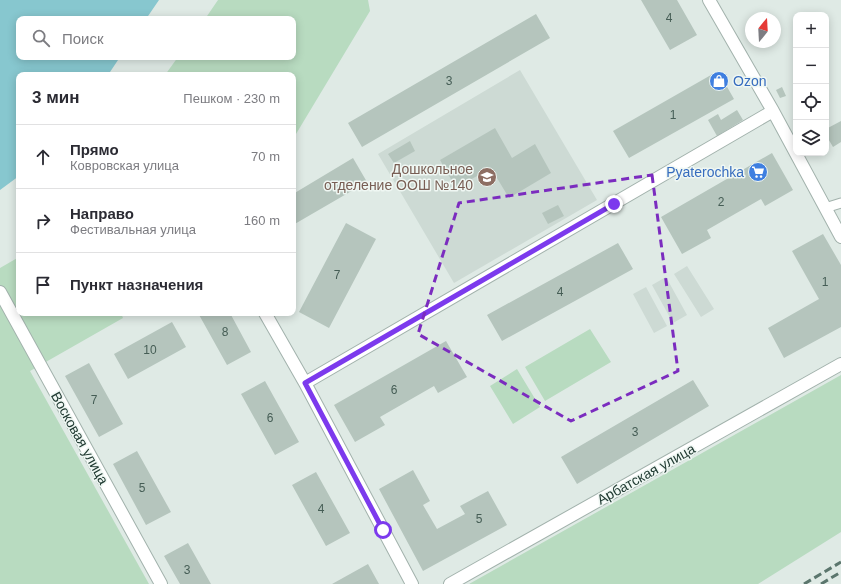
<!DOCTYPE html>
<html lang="ru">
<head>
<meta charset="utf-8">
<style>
	:root { --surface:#fff; --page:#f2f2f3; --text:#2b2b33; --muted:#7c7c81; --line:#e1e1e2 }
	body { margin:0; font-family:Helvetica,sans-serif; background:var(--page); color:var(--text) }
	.controls { position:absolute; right:12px; top:12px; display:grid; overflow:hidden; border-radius:8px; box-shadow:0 2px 10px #0003 }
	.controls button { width:36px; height:36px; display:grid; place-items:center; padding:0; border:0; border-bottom:1px solid var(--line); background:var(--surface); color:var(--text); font:20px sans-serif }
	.compass { position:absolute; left:745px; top:12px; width:36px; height:36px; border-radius:50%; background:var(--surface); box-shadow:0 2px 10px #0003; rotate:18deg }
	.stop { position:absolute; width:12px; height:12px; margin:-9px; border:3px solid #7c3aed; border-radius:50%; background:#fff }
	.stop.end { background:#7c3aed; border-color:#fff; box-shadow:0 1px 4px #0008 }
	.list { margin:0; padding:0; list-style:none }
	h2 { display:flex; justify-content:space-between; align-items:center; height:52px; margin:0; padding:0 16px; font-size:17px }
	h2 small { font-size:13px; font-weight:400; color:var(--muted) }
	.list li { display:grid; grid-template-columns:26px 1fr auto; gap:12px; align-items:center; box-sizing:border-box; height:64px; padding:0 16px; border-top:1px solid var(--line) }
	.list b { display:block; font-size:15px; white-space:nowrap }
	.list p { margin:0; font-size:13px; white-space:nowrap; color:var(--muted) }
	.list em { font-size:13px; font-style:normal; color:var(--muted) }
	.icon { flex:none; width:22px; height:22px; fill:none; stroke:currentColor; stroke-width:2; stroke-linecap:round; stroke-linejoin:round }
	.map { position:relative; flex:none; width:841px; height:584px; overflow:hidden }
	.search { position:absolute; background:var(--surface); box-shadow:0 2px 10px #0003; left:16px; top:16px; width:280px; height:44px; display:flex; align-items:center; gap:10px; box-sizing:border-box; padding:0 14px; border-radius:8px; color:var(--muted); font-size:15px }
	.panel { position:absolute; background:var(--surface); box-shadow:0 2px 10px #0003; left:16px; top:72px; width:280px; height:244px; border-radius:8px }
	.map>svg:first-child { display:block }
	.built { fill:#cddad4 }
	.green { fill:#b8dbc0 }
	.water { fill:#87c7cf }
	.building { fill:#b5c5bd }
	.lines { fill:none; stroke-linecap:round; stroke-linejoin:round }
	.lane-casing { stroke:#a2b2ac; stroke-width:11 }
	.street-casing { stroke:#a2b2ac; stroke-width:14 }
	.lane { stroke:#fff; stroke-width:9 }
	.street { stroke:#fff; stroke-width:12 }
	.rail { stroke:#5b766d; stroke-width:3; stroke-dasharray:8 4; stroke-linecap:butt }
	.route { stroke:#7c3aed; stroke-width:5 }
	.marked { fill:none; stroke:#7b2cbf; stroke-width:3; stroke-dasharray:8 5; stroke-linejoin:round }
	.labels { text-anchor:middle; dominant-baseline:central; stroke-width:3; stroke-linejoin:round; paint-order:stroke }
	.number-label { font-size:12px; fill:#455d55 }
	.shop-label { font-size:14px; fill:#366cbe; stroke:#eff7f3; text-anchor:start }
	.education-label { font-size:14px; fill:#785e54; stroke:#eff7f3; text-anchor:end }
	.street-label { font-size:14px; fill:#203a32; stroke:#eff7f3 }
</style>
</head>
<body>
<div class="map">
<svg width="841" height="584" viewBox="0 0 841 584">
	<rect width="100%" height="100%" fill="#dfeae5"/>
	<path class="built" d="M520 70 597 200 454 283 378 154Z
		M687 266 714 309 701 317 674 274Z
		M666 277 687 315 673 323 652 285Z
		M646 287 667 326 654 333 633 294Z"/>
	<path class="green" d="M218 0H368L370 11 293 139V75H165L178 57H293V19H205Z
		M19 257V313H121L123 318 30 371 149 584H0V268Z
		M590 329 611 362 545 401 525 367Z
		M517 369 540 407 513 424 490 386Z
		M841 375V532L758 584H469Z"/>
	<path class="water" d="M0 0H159L146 19H19V57H120L108 75H19V176L0 190Z"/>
	<path class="building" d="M641 0H677L697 35 670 50Z
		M536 14 550 38 362 147 348 123Z
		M718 71 734 99 629 158 613 131Z
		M782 87 786 96 780 98 776 90Z
		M737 110 743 120 717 136 708 120 718 114 721 120Z
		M841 121V142L833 147 826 135V129Z
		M495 128 512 158 535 144 551 173 509 198 491 168 456 188 440 160Z
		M410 141 415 151 394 163 388 154Z
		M772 153 793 190 765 206 761 199 707 230 711 238 682 254 661 217Z
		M353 158 367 182 293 225V194Z
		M558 205 564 216 548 224 542 213Z
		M346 223 376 239 329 328 299 312Z
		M823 234 841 265V327L784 358 768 328 819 299 792 251Z
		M618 243 633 269 502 341 487 315Z
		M198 313H230L251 352 227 365Z
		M172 322 186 347 128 379 114 354Z
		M446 341 467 377 438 393 434 386 380 417 385 425 355 442 334 405Z
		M89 363 123 424 99 437 65 376Z
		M693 380 709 406 577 484 561 457Z
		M265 381 299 442 275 455 241 394Z
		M137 451 171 512 146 525 113 464Z
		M413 470 430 501 423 505 437 529 465 514 460 506 488 491 507 525 423 571 379 489Z
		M316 472 350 533 326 546 292 485Z
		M188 543 211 584H180L164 556Z
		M368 564 379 584H332Z"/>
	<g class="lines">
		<defs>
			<path id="lane" d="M825 208 841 203"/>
			<path id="street" d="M709 0 773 111 841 237
				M0 292 161 584
				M265 313 305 383 412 584
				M305 383 773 111
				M450 584 841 364"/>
		</defs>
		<use href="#lane" class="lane-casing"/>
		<use href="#street" class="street-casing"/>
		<use href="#lane" class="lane"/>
		<use href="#street" class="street"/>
		<path class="rail" d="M804 584 841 562
			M821 584 841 572"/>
	</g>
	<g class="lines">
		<path class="route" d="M383 530 305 383 614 204"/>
	</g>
	<path class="marked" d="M652 175 678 371 571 421 418 334 459 203Z"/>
	<defs>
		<symbol id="shop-disc" viewBox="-11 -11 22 22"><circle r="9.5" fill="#3f7fe0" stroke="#eff7f3"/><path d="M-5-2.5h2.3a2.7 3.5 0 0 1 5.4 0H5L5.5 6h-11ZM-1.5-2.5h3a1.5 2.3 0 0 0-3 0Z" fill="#fff"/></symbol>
		<symbol id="supermarket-disc" viewBox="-11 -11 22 22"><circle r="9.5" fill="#3f7fe0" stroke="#eff7f3"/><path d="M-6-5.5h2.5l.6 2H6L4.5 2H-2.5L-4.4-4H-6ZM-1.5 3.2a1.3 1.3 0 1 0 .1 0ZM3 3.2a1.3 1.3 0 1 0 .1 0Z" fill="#fff"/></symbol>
		<symbol id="school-disc" viewBox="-11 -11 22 22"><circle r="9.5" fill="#8d6e63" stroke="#eff7f3"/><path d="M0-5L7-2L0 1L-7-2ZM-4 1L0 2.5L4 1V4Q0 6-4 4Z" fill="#fff"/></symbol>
	</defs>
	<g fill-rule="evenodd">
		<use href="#shop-disc" x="708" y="70" width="22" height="22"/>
		<use href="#supermarket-disc" x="747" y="161" width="22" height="22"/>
		<use href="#school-disc" x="476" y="166" width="22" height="22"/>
	</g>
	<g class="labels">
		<g class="number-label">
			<text x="669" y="18">4</text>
			<text x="449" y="81">3</text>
			<text x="673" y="115">1</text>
			<text x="721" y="202">2</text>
			<text x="337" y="275">7</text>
			<text x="825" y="282">1</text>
			<text x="560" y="292">4</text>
			<text x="225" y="332">8</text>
			<text x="150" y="350">10</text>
			<text x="394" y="390">6</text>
			<text x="94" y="400">7</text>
			<text x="270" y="418">6</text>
			<text x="635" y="432">3</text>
			<text x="142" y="488">5</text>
			<text x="321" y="509">4</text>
			<text x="479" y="519">5</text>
			<text x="187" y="570">3</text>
		</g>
		<g class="shop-label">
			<text x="733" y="81">Ozon</text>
			<text x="744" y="172" text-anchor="end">Pyaterochka</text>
		</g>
		<g class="education-label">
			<text x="473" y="169">Дошкольное<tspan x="473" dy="16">отделение ООШ №140</tspan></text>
		</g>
		<g class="street-label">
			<text transform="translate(80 438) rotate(61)">Восковая улица</text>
			<text transform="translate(646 474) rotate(-29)">Арбатская улица</text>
		</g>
	</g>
</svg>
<div class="controls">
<button>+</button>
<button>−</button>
<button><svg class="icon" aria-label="locate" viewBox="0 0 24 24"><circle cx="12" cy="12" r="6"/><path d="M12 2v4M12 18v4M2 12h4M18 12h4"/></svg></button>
<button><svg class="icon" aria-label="layers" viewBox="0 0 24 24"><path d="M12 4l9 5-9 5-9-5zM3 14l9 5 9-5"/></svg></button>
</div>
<svg class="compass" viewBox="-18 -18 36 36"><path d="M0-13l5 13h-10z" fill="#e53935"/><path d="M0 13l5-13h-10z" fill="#7c7c81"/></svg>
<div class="stop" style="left:383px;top:530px"></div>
<div class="stop end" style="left:614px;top:204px"></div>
<div class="search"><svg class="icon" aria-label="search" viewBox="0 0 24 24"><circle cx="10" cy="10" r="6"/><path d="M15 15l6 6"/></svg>Поиск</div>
<section class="panel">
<h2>3 мин<small>Пешком · 230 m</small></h2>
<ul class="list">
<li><svg class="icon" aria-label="ahead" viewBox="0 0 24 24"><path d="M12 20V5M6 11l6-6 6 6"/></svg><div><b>Прямо</b><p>Ковровская улица</p></div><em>70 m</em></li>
<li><svg class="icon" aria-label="right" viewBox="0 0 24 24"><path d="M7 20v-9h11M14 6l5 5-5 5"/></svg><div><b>Направо</b><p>Фестивальная улица</p></div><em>160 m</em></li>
<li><svg class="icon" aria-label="arrive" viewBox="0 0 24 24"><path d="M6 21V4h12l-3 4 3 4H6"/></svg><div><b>Пункт назначения</b></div></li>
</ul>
</section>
</div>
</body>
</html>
